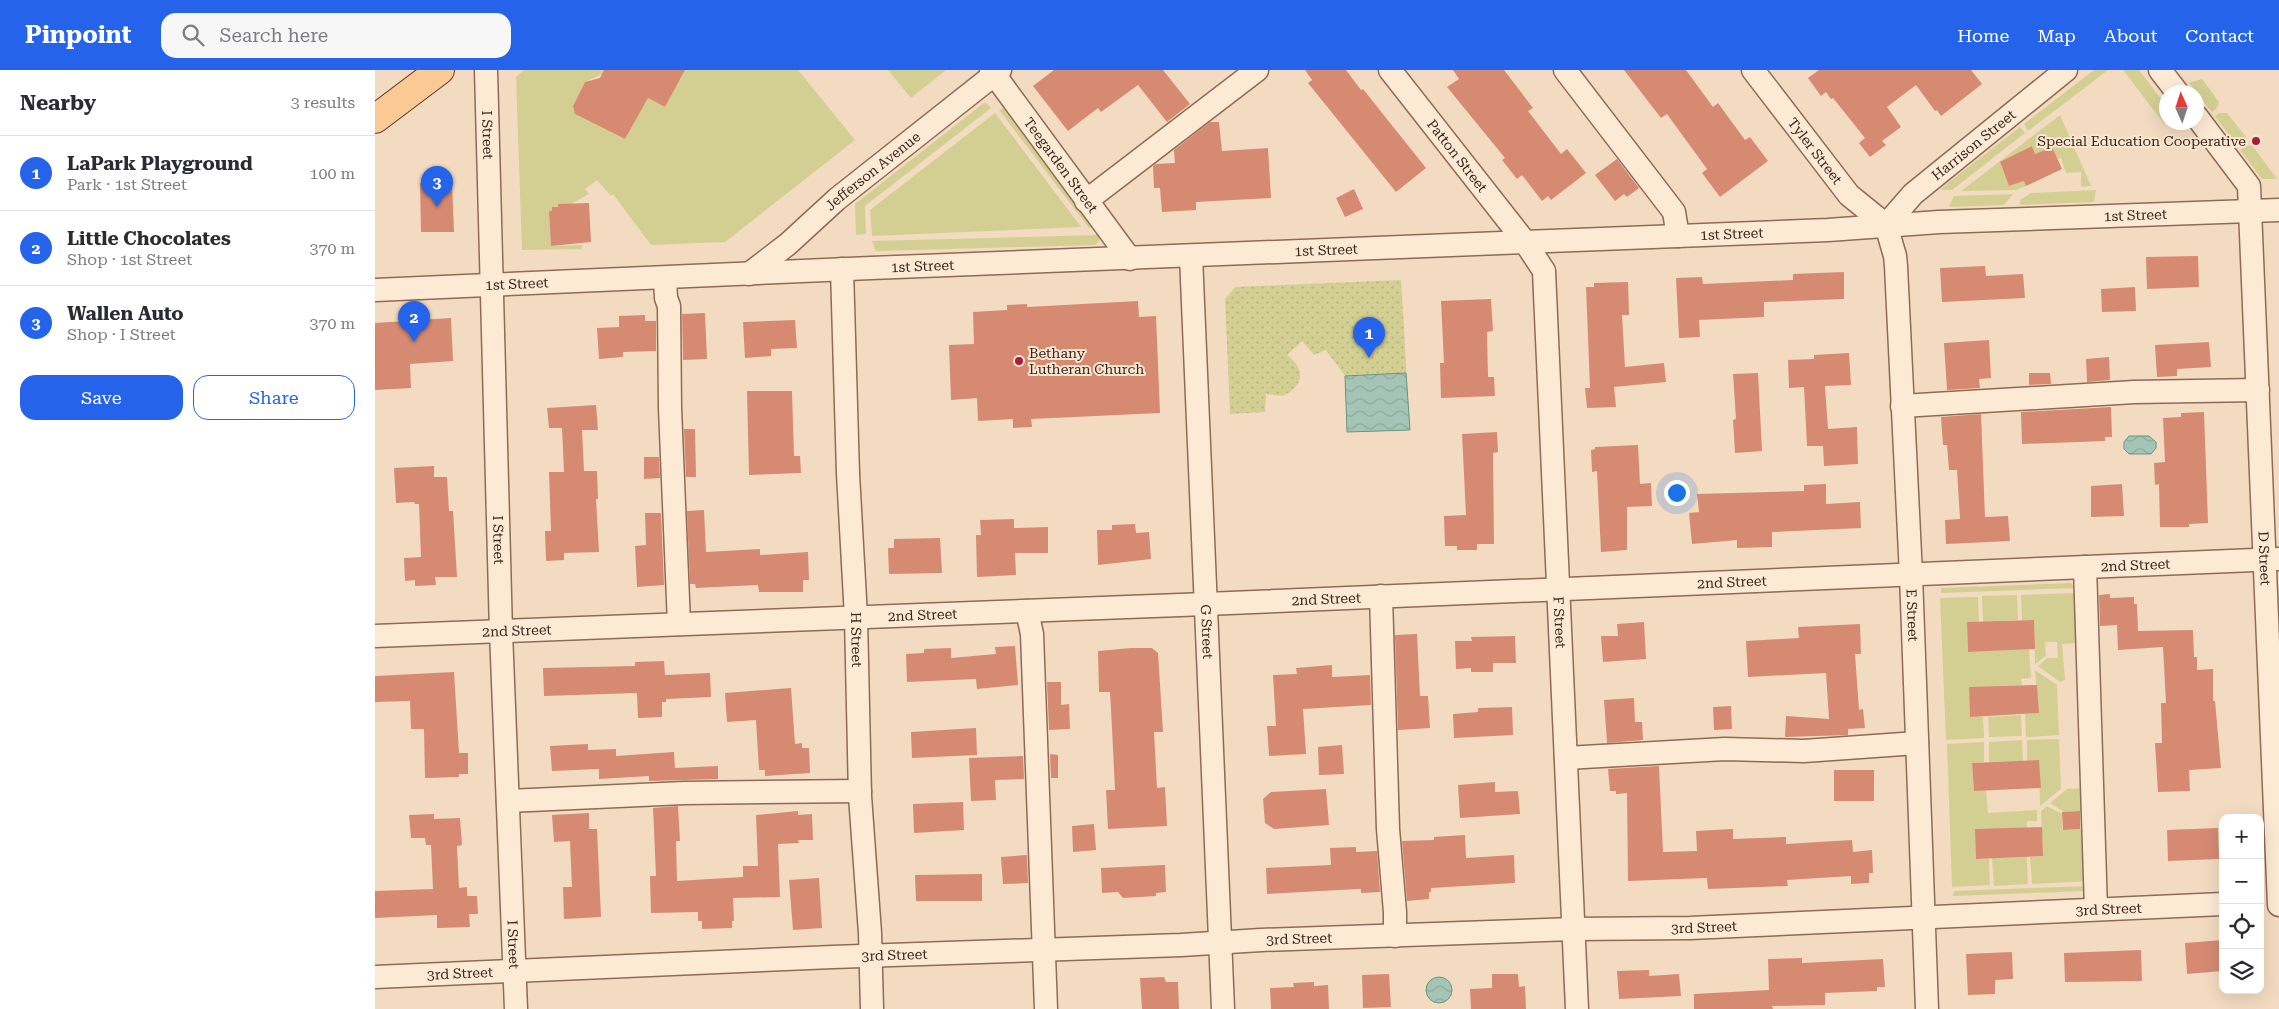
<!DOCTYPE html>
<html lang="en">
<head>
<meta charset="utf-8">
<style>
	:root { --surface:#fff; --page:#f7f7f7; --text:#2b2b33; --muted:#7c7c81; --line:#e1e1e2; --accent:#2563eb }
	body { margin:0; font-family:"Roboto Serif",serif; background:var(--page); color:var(--text) }
	.controls { position:absolute; right:15px; bottom:15px; display:grid; overflow:hidden; border-radius:10px; box-shadow:0 5px 20px #0002 }
	.controls button { width:45px; height:45px; display:grid; place-items:center; padding:0; border:0; border-bottom:1px solid var(--line); background:var(--surface); color:var(--text); font:25px sans-serif }
	.compass { position:absolute; left:1784px; top:15px; width:45px; height:45px; border-radius:50%; background:var(--surface); box-shadow:0 5px 20px #0002; rotate:357deg }
	.you { position:absolute; left:1301px; top:422px; width:18px; height:18px; margin:-12px; border:4px solid #fff; border-radius:50%; background:#1a73e8; box-shadow:0 0 0 8px #1a73e833 }
	.badge { display:grid; place-items:center; width:32px; height:32px; border-radius:50%; background:var(--accent); color:#fff; font-size:16px; font-weight:700 }
	.pin { position:absolute; translate:-50% -41px; filter:drop-shadow(0 1px 2px #0008) }
	.pin::after { content:''; position:absolute; top:26px; width:18px; height:15px; background:inherit; clip-path:polygon(0 0,100% 0,50% 100%) }
	.list { margin:0; padding:0; list-style:none }
	h2 { display:flex; justify-content:space-between; align-items:center; height:65px; margin:0; padding:0 20px; font-size:21px }
	h2 small { font-size:16px; font-weight:400; color:var(--muted) }
	.list li { display:grid; grid-template-columns:32px 1fr auto; gap:15px; align-items:center; box-sizing:border-box; height:75px; padding:0 20px; border-top:1px solid var(--line) }
	.list b { display:block; font-size:19px; white-space:nowrap }
	.list p { margin:0; font-size:16px; white-space:nowrap; color:var(--muted) }
	.list em { font-size:16px; font-style:normal; color:var(--muted) }
	.actions { display:flex; gap:10px; padding:15px 20px }
	.actions a { flex:1; padding:11px 0; border:1px solid var(--accent); border-radius:15px; text-align:center; font-size:18px; color:var(--accent) }
	.actions .main { background:var(--accent); color:#fff }
	.icon { flex:none; width:28px; height:28px; fill:none; stroke:currentColor; stroke-width:2; stroke-linecap:round; stroke-linejoin:round }
	.map { position:relative; flex:none; width:1904px; height:939px; overflow:hidden }
	header { display:flex; align-items:center; gap:30px; box-sizing:border-box; height:70px; padding:0 25px; background:var(--accent); color:#fff }
	header strong { font-size:24px }
	nav { display:flex; gap:28px; margin-inline-start:auto; font-size:18px }
	.search { width:350px; height:45px; background:var(--page); display:flex; align-items:center; gap:12px; box-sizing:border-box; padding:0 18px; border-radius:15px; color:var(--muted); font-size:19px }
	main { display:flex }
	aside { flex:1; background:var(--surface) }
	.map>svg:first-child { display:block }
	.grass { fill:#d3cf93 }
	.park { fill:url(#park-dots) }
	.water { fill:url(#water-waves); stroke:#699582 }
	.building { fill:#d68a72 }
	.lines { fill:none; stroke-linecap:round; stroke-linejoin:round }
	.minor-casing { stroke:#8f6a56; stroke-width:25 }
	.major-casing { stroke:#5d392a; stroke-width:30 }
	.minor { stroke:#fdead5; stroke-width:22 }
	.major { stroke:#fbc994; stroke-width:28 }
	.poi-dot { fill:#a61e37; stroke:#fae7d1; stroke-width:2 }
	.labels { text-anchor:middle; dominant-baseline:central; stroke-width:4; stroke-linejoin:round; paint-order:stroke }
	.street-label { font-size:14px; fill:#3d261c; stroke:#fae7d1 }
	.poi-label { font-size:14px; fill:#3d261c; stroke:#fae7d1; text-anchor:end }
</style>
</head>
<body>
<header>
<strong>Pinpoint</strong>
<div class="search"><svg class="icon" aria-label="search" viewBox="0 0 24 24"><circle cx="10" cy="10" r="6"/><path d="M15 15l6 6"/></svg>Search here</div>
<nav><a>Home</a><a>Map</a><a>About</a><a>Contact</a></nav>
</header>
<main>
<aside>
<h2>Nearby<small>3 results</small></h2>
<ul class="list">
<li><span class="badge">1</span><div><b>LaPark Playground</b><p>Park · 1st Street</p></div><em>100 m</em></li>
<li><span class="badge">2</span><div><b>Little Chocolates</b><p>Shop · 1st Street</p></div><em>370 m</em></li>
<li><span class="badge">3</span><div><b>Wallen Auto</b><p>Shop · I Street</p></div><em>370 m</em></li>
</ul>
<div class="actions"><a class="main">Save</a><a>Share</a></div>
</aside>
<div class="map">
<svg width="1904" height="939" viewBox="0 0 1904 939">
	<defs>
		<pattern id="park-dots" width="8" height="8" patternUnits="userSpaceOnUse" patternTransform="scale(1.25)"><rect width="8" height="8" fill="#d3cf93"/><path d="M2 2h.1M6 6h.1" fill="none" stroke="#b6b27e" stroke-width="1.8" stroke-linecap="round"/></pattern>
		<pattern id="water-waves" width="16" height="10" patternUnits="userSpaceOnUse" patternTransform="scale(1.25)"><rect width="16" height="10" fill="#a4c5b6"/><path d="M0 5q4-4 8 0t8 0" fill="none" stroke="#8ea99c"/></pattern>
	</defs>
	<rect width="100%" height="100%" fill="#f3dbc1"/>
	<path class="grass" d="M149 0H229L227 4 210 12 198 36 200 44 246 67 252 65 273 28 290 37 310 0H423L480 70 350 172 276 175 238 124 236 126 222 110 210 119 214 124 196 134H183V137H177V141H174L176 176 205 175H207V179L147 180 141 7Z
		M513 0H571L536 28Z
		M1719 0H1733L1653 61 1649 54Z
		M1748 0H1764L1790 34V55Z
		M1827 9 1844 32 1842 38 1837 42 1814 13Z
		M610 32 616 38 490 136 491 164 481 165 480 134Z
		M629 38 721 157 714 158 624 40Z
		M620 43 706 157 497 166 495 140Z
		M1844 43H1852L1871 67 1862 76 1840 46Z
		M1685 45 1716 116 1706 117V102L1691 103 1686 88 1682 89 1677 77 1660 84 1657 76 1625 93 1634 116 1649 111 1651 116 1641 120 1586 121Z
		M1645 57 1650 63 1577 120H1566L1569 116Z
		M1877 75 1902 109H1887L1865 80 1871 76Z
		M1721 120 1719 132 1645 135V130L1656 123Z
		M1638 124 1629 135 1578 137 1574 136 1579 126Z
		M724 165V171L720 175 501 181 497 171Z
		M1696 513 1700 518 1566 523V518Z
		M1701 523 1704 573 1687 574 1690 610 1685 612 1663 596 1672 588H1683L1682 572H1670L1671 586 1660 594 1659 550H1647L1646 525Z
		M1642 525 1643 550 1608 552 1607 526Z
		M1603 527 1604 552 1592 553 1593 582 1654 579 1656 608 1646 609 1647 615 1594 618 1595 647H1608L1609 668 1571 670 1565 528Z
		M1660 600 1682 615 1684 665 1651 667 1650 644 1664 643Z
		M1646 645 1647 666 1614 667 1613 647Z
		M1684 669 1686 719 1665 736 1664 690 1652 691V670Z
		M1647 670 1648 691 1614 692V672Z
		M1609 672V692L1597 693 1599 721 1611 720 1613 743 1662 740V751H1652V758L1602 789H1614L1615 815 1577 817 1572 674Z
		M1708 718 1715 811 1657 814 1655 787 1668 786 1666 741 1672 736 1687 744V760L1706 759V741L1689 742 1675 733 1692 719Z
		M1652 787 1653 814 1619 816 1617 788Z
		M1714 816 1711 821 1578 826 1579 821Z"/>
	<path class="park" d="M1026 210 1035 360 972 362 970 306 951 280 939 285 927 271 912 285C931 299 929 316 908 326L891 324 890 342 855 344 850 229 860 217Z"/>
	<path class="water" d="M1031 303 1035 360 972 362 970 306Z
		M1754 366H1774L1781 372V378L1776 384H1754L1749 379V372Z
		M1051 920a13 13 0 1 1 26 0a13 13 0 1 1-26 0Z"/>
	<path class="building" d="M229 0H310L290 37 273 28 250 69 200 44 198 36 210 12 225 8Z
		M679 0H788L815 34 792 52 763 15 726 42 723 38 693 61 658 16Z
		M930 0H971L986 20 988 19 1051 98 1021 122 933 13 937 10Z
		M1078 0H1129L1158 38 1153 41 1186 84 1192 79 1211 103 1176 130 1173 126 1167 131 1147 105 1142 109 1127 90 1130 88 1072 17 1084 9Z
		M1249 0H1311L1338 37 1343 33 1370 70 1375 67 1393 91 1345 127 1327 103 1332 99 1292 44 1286 48Z
		M1444 0H1596L1607 14 1566 46 1562 40 1560 41 1541 15 1512 37 1526 57 1507 71 1511 75 1495 87 1484 73 1490 68 1458 28 1456 29 1451 22 1446 26 1433 8Z
		M835 52H844L847 81 893 78 896 128 821 132V140L787 142 785 118H779L778 96 781 94 800 93 799 80Z
		M1657 76 1660 84 1677 77 1687 99 1651 116 1649 111 1634 116 1625 92Z
		M1242 89 1264 118 1252 127 1249 124 1240 131 1220 105Z
		M77 112 79 162H46L45 113Z
		M979 119 988 139 970 147 961 128Z
		M214 133 216 172 176 176 174 141H177V137H183V134Z
		M1823 186 1824 217 1772 219 1771 187Z
		M1610 196 1611 206 1648 204 1650 228 1567 232 1565 198Z
		M1469 202V229L1389 232V247L1324 250 1325 267 1304 268 1301 208 1327 207 1328 214 1418 210V204Z
		M1253 212 1254 245H1247L1250 297 1289 293 1291 312 1239 317 1241 337 1212 338 1210 318H1215L1211 217H1219V213Z
		M1760 217 1761 241 1727 242 1726 219Z
		M1116 229 1118 261 1112 262 1113 307H1119L1120 326 1066 328 1065 293H1069L1066 231Z
		M763 231 764 247 781 246 785 343 656 349 657 357 638 358V349L603 351 602 328 576 330 574 275 599 274 598 242 632 240V235L652 234V237Z
		M330 243 332 289 308 290 307 244Z
		M270 245V251H281V281L248 282V287L224 289 222 258 244 257V246Z
		M76 248 78 291 35 294 36 318 0 320V253Z
		M420 250 422 278 396 279V286L370 288 368 252Z
		M1614 270 1616 308 1604 309 1605 318 1572 320 1569 273Z
		M1834 272 1836 297 1802 299V306L1782 307 1780 275Z
		M1474 283 1476 315 1450 316 1453 359 1482 357 1483 394 1449 396 1448 376H1432L1429 317 1414 318 1413 290 1439 289V285Z
		M1734 287 1735 310 1712 312 1711 289Z
		M1383 303 1387 381 1360 383 1358 350 1361 349 1358 304Z
		M1654 303H1675L1676 314 1654 315Z
		M372 321H417L419 386H425L426 403 374 405Z
		M221 335 223 360H207L209 401H222L223 429H221L224 482 189 483V490L171 491 170 461H176L174 402H189L187 358H174L172 338Z
		M1736 337 1737 367H1730V371L1647 374 1646 342Z
		M1829 342 1833 453 1814 454V457H1785L1784 414 1780 415 1779 393 1790 392 1788 348 1806 347V343Z
		M1606 344 1610 447 1633 446 1635 471 1571 474 1570 450 1585 449 1582 400H1574L1572 375H1568L1566 347Z
		M309 359H320L321 407H311Z
		M1122 362 1123 382 1118 383 1119 474H1102V480H1082V476H1070L1069 446 1091 445 1087 364Z
		M1263 375 1265 414 1276 413 1277 436 1252 437V480L1226 482 1222 401 1217 402 1216 380 1220 379V377Z
		M269 387H284L285 408 269 409Z
		M59 396V407H72L74 441H78L82 507H60L61 515 40 516V510L30 511 29 488 46 487 44 434H40L39 432 21 433 19 398Z
		M1451 414V434L1485 432 1486 458 1397 462V477L1362 478V470L1317 474 1314 443 1324 442 1322 424 1429 421V415Z
		M1747 414 1749 446 1716 447V416Z
		M329 440 331 482 385 479V485L433 482 434 510H428V522H384L383 515 321 518 320 514H315L312 441Z
		M270 443H286L289 515 262 517 260 476 271 475Z
		M639 449V458L673 457V483H640L641 505 602 507 601 465H606L605 450Z
		M760 454 761 463 774 462 776 489 723 495 722 460H737V455Z
		M565 468 567 503 514 504 513 478H519V469Z
		M1735 524V528L1759 527V534H1762L1763 561 1818 560 1819 587H1822V600L1838 599V631H1840L1846 698 1814 700 1815 721 1783 722 1780 673H1787L1786 633H1791L1788 577 1743 580 1742 555 1725 556 1724 525Z
		M1659 550 1660 579 1593 582 1592 552Z
		M1269 552 1271 589 1228 592 1226 566H1243L1242 554Z
		M1485 554 1486 584H1480L1484 640 1488 639 1490 658 1473 659V665L1410 667 1411 646 1454 649 1451 603 1373 607 1371 571 1424 568 1423 557Z
		M1042 564 1045 626H1053L1055 658 1023 660 1020 565Z
		M1140 566 1141 593H1118V602H1096V598L1081 599 1080 571H1097L1096 567Z
		M640 576 643 615 602 619 601 609 532 612 531 584 549 583V579L576 578V588L621 584 620 577Z
		M756 578H777L783 583 788 662H779L782 718 790 717 792 756 733 759 731 720H740L737 658 735 622H724L723 581Z
		M289 591 290 605 335 603 336 627 291 629V632H287V647L263 648 262 623 169 626 168 598 260 596V592Z
		M957 595V607L995 605 996 635 928 639 931 684 894 686 892 656H901L898 605 922 604 921 598Z
		M79 602 84 683H93V704H84V707L50 708 49 659H36L35 631 0 632V606Z
		M672 612H686V635L694 634 695 659 674 660Z
		M1662 615 1664 643 1595 647 1594 617Z
		M416 618 420 674 427 673V678H434L435 703 390 706V700H384L381 650 352 652 350 623Z
		M1259 628 1260 652H1267L1268 670 1232 673 1229 630Z
		M1356 636 1357 659 1339 660 1338 637Z
		M1137 637 1138 665 1079 668 1078 644 1103 642V638Z
		M601 658 602 685 537 688 536 662Z
		M213 674V680L241 679V686L299 682 300 698 343 696V709L274 711V706L224 709V699L177 701 175 676Z
		M967 675 969 704 944 705 943 677Z
		M675 684 683 685V708H676Z
		M648 686 649 709 620 710 621 730 596 731 594 688Z
		M1664 690 1666 718 1599 721 1597 693Z
		M1284 696 1288 782 1322 781 1321 761 1358 759V769L1411 767V774L1477 770 1478 782 1497 780 1498 803H1494V813L1476 814V806L1412 810 1413 816 1333 819 1332 808 1253 811 1252 723 1241 724V721H1235L1233 699Z
		M1459 700H1499V731H1459Z
		M1120 712V722L1143 721 1145 744 1085 748 1083 715Z
		M951 719 954 755 899 759 890 753 888 729 896 722Z
		M588 732 589 760 539 763 538 734Z
		M303 736 305 771H301L302 811 368 807V796H383L381 745 423 741V745L437 744 438 770H423L424 773 403 774 405 827 358 828 359 851H357V858L327 859V851H323V842L276 843 275 806H281L278 738Z
		M1705 741V759L1688 760 1687 742Z
		M214 743V759H222L226 847 189 849 188 817H197L195 771 179 772 177 745Z
		M59 744V749L85 748 87 775 82 776 84 818 92 817V826H102L103 844H94L95 857 62 858V845L0 848V821L58 819 56 775H51L50 768H36L34 745Z
		M719 754 721 780 698 782 697 756Z
		M1667 757 1668 786 1601 789 1600 759Z
		M1843 758 1844 789 1793 791 1792 760Z
		M1090 765 1091 788 1139 785 1140 813 1056 818V822H1054V829L1032 831 1027 771 1059 770V767Z
		M981 777V782L1002 781 1005 822 986 823V819H983L892 824 891 798 956 795 955 778Z
		M652 785 653 813 628 814 626 787Z
		M790 795 791 822 781 823V826L748 828 743 822 727 823 726 798Z
		M607 804V831H541L540 805Z
		M444 808 447 858 418 860 414 810Z
		M1848 870V901L1812 904 1810 873Z
		M1766 880 1767 911 1690 912 1689 883Z
		M1637 882 1638 909 1620 910V924L1593 925 1591 884Z
		M1427 888V893L1508 889 1510 917H1502V921L1450 923V935L1397 936 1398 939H1319V924L1394 920 1393 889Z
		M1274 900V906L1304 904 1306 926 1244 929 1242 901Z
		M1014 904 1016 937 988 938 987 905Z
		M1117 904H1143L1144 917 1150 916 1151 939H1096L1095 919 1117 918Z
		M789 907 791 912H803L804 939H767L765 908Z
		M939 912V916L953 915 954 939H896L895 918 919 917 918 913Z"/>
	<g class="lines">
		<defs>
			<g id="minor">
				<path id="s1" d="M111 0 126 562 141 939"/>
				<path id="s2" d="M616 0 755 189"/>
				<path id="s3" d="M1015 0 1150 172 1169 201 1202 939"/>
				<path d="M1190 0 1299 142 1303 166"/>
				<path id="s4" d="M1378 0 1474 125 1511 155"/>
				<path d="M1785 0 1802 22"/>
				<path id="s5" d="M1822 47 1874 116 1904 835"/>
				<path d="M711 131 882 0"/>
				<path id="s6" d="M1511 155 1520 186 1521 196 1536 505 1552 939"/>
				<path id="s7" d="M1511 155 1538 124 1691 0"/>
				<path id="s8" d="M816 186 848 939"/>
				<path id="s9" d="M467 199 473 404 481 547 485 726 495 863 497 939"/>
				<path id="s10" d="M374 204 413 174 462 129 625 0"/>
				<path d="M290 208 291 228 294 236 295 338 304 554"/>
				<path id="s11" d="M0 220 496 198 1453 160 1564 152 1904 140"/>
				<path d="M1527 336 1759 322 1883 320"/>
				<path d="M1710 497 1721 839"/>
				<path d="M1006 526 1013 759 1020 842V866"/>
				<path d="M652 541 657 564 671 939"/>
				<path id="s12" d="M0 566 831 534 1904 489"/>
				<path d="M1191 688 1350 679 1429 681 1542 673"/>
				<path d="M133 731 309 723 485 721"/>
				<path id="s13" d="M0 907 458 887 806 875 886 870 1198 859 1315 858 1848 834"/>
			</g>
			<path id="major" d="M0 49 65 0"/>
		</defs>
		<use href="#minor" class="minor-casing"/>
		<use href="#major" class="major-casing"/>
		<use href="#minor" class="minor"/>
		<use href="#major" class="major"/>
	</g>
	<g class="poi-dot">
		<circle cx="1881" cy="71" r="5"/>
		<circle cx="644" cy="291" r="5"/>
	</g>
	<g class="labels">
		<g class="street-label">
			<text stroke="none"><textPath href="#s1" startOffset="65">I Street</textPath></text>
			<text stroke="none"><textPath href="#s7" startOffset="119">Harrison Street</textPath></text>
			<text stroke="none"><textPath href="#s4" startOffset="102">Tyler Street</textPath></text>
			<text stroke="none"><textPath href="#s3" startOffset="109">Patton Street</textPath></text>
			<text stroke="none"><textPath href="#s2" startOffset="118">Teegarden Street</textPath></text>
			<text stroke="none"><textPath href="#s10" startOffset="161">Jefferson Avenue</textPath></text>
			<text stroke="none"><textPath href="#s11" startOffset="1762">1st Street</textPath></text>
			<text stroke="none"><textPath href="#s11" startOffset="1358">1st Street</textPath></text>
			<text stroke="none"><textPath href="#s11" startOffset="952">1st Street</textPath></text>
			<text stroke="none"><textPath href="#s11" startOffset="548">1st Street</textPath></text>
			<text stroke="none"><textPath href="#s11" startOffset="142">1st Street</textPath></text>
			<text stroke="none"><textPath href="#s1" startOffset="470">I Street</textPath></text>
			<text stroke="none"><textPath href="#s5" startOffset="459">D Street</textPath></text>
			<text stroke="none"><textPath href="#s12" startOffset="1762">2nd Street</textPath></text>
			<text stroke="none"><textPath href="#s12" startOffset="1358">2nd Street</textPath></text>
			<text stroke="none"><textPath href="#s12" startOffset="952">2nd Street</textPath></text>
			<text stroke="none"><textPath href="#s12" startOffset="548">2nd Street</textPath></text>
			<text stroke="none"><textPath href="#s6" startOffset="392">E Street</textPath></text>
			<text stroke="none"><textPath href="#s3" startOffset="605">F Street</textPath></text>
			<text stroke="none"><textPath href="#s12" startOffset="142">2nd Street</textPath></text>
			<text stroke="none"><textPath href="#s8" startOffset="376">G Street</textPath></text>
			<text stroke="none"><textPath href="#s9" startOffset="371">H Street</textPath></text>
			<text stroke="none"><textPath href="#s13" startOffset="1735">3rd Street</textPath></text>
			<text stroke="none"><textPath href="#s13" startOffset="1330">3rd Street</textPath></text>
			<text stroke="none"><textPath href="#s13" startOffset="925">3rd Street</textPath></text>
			<text stroke="none"><textPath href="#s1" startOffset="875">I Street</textPath></text>
			<text stroke="none"><textPath href="#s13" startOffset="520">3rd Street</textPath></text>
			<text stroke="none"><textPath href="#s13" startOffset="85">3rd Street</textPath></text>
		</g>
		<g class="poi-label">
			<text x="1871" y="71">Special Education Cooperative</text>
			<text x="654" y="283" text-anchor="start">Bethany<tspan x="654" dy="16">Lutheran Church</tspan></text>
		</g>
	</g>
</svg>
<div class="controls">
<button>+</button>
<button>−</button>
<button><svg class="icon" aria-label="locate" viewBox="0 0 24 24"><circle cx="12" cy="12" r="6"/><path d="M12 2v4M12 18v4M2 12h4M18 12h4"/></svg></button>
<button><svg class="icon" aria-label="layers" viewBox="0 0 24 24"><path d="M12 4l9 5-9 5-9-5zM3 14l9 5 9-5"/></svg></button>
</div>
<svg class="compass" viewBox="-18 -18 36 36"><path d="M0-13l5 13h-10z" fill="#e53935"/><path d="M0 13l5-13h-10z" fill="#7c7c81"/></svg>
<div class="you"></div>
<div class="pin badge" style="left:994px;top:288px">1</div>
<div class="pin badge" style="left:39px;top:272px">2</div>
<div class="pin badge" style="left:62px;top:137px">3</div>
</div>
</main>
</body>
</html>
